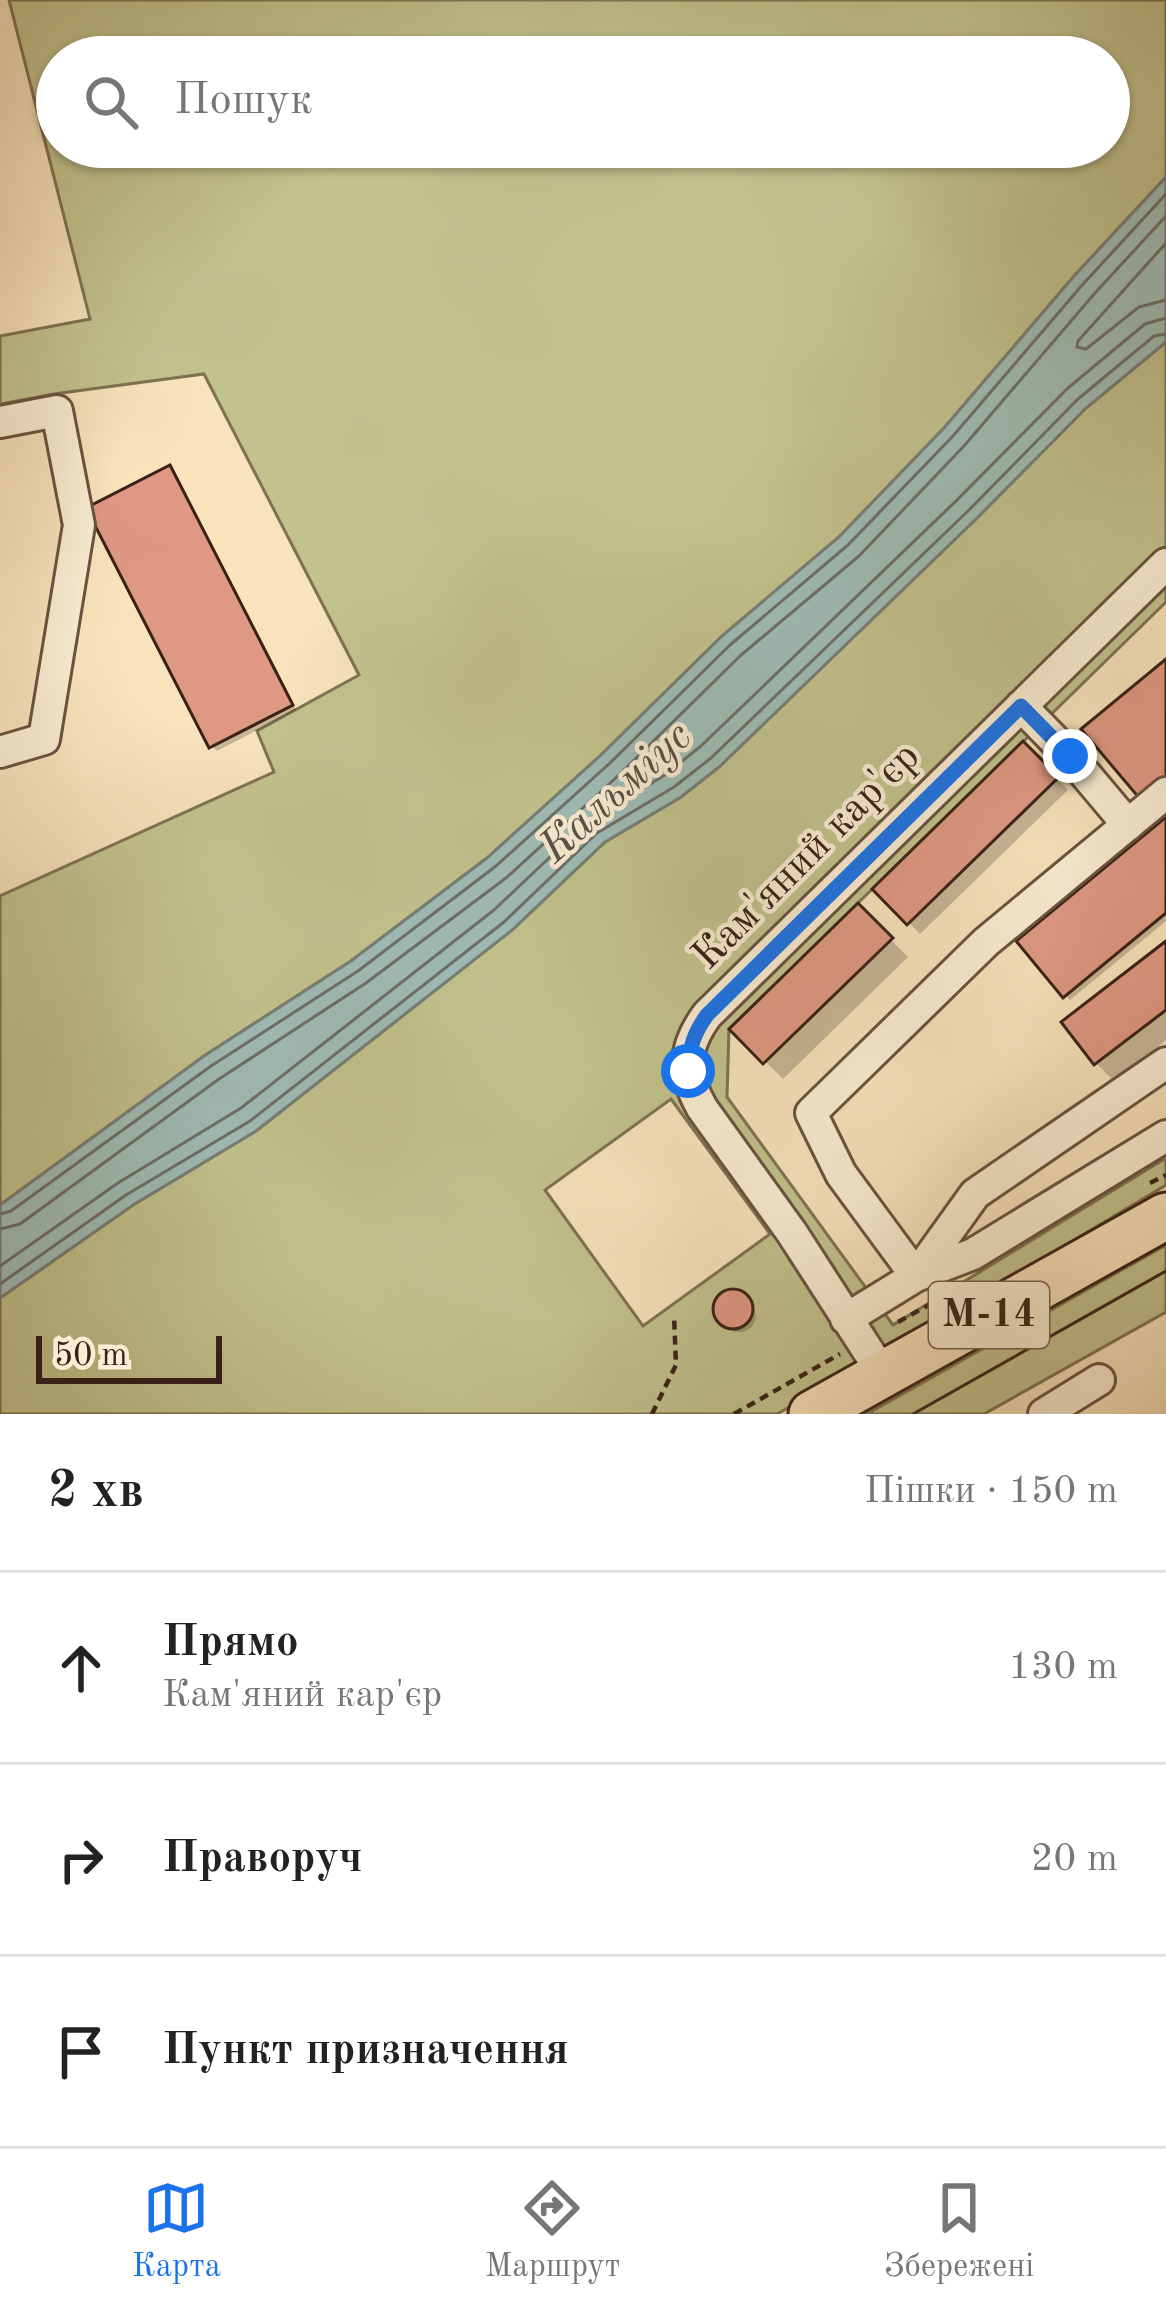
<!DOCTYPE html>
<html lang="uk">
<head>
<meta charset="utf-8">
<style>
	:root { --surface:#fff; --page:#f2f2f2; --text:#222; --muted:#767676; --line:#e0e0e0; --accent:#1a73e8 }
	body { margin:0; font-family:"Old Standard TT",serif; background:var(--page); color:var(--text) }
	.scale { position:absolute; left:36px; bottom:30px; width:186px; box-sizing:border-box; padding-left:12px; border:6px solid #392117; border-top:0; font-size:33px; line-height:42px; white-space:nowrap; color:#392117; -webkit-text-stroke:9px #faedd3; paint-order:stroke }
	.stop { position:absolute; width:36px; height:36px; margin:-27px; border:9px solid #1a73e8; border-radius:50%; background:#fff }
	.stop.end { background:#1a73e8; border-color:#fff; box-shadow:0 3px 12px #0008 }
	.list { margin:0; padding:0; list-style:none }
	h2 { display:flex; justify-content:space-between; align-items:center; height:156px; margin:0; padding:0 48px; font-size:51px }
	h2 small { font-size:39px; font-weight:400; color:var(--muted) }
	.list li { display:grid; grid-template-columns:78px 1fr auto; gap:36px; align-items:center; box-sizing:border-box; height:192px; padding:0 48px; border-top:3px solid var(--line) }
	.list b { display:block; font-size:45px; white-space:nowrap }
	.list p { margin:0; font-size:39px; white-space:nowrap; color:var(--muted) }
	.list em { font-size:39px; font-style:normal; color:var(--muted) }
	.icon { flex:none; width:66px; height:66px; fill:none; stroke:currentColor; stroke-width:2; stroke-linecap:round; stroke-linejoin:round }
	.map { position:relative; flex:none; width:1166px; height:1414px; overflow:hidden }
	.search { position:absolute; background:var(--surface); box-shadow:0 3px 9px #0004; left:36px; right:36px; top:36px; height:132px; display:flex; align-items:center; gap:30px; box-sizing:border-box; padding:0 42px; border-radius:66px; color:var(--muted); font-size:45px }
	.sheet { height:732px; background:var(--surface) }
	nav { display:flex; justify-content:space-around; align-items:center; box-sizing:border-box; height:168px; border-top:3px solid var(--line); background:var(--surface); font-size:33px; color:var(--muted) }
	nav a { display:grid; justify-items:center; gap:6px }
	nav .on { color:var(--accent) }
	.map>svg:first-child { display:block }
	.green { fill:#c2c28d; stroke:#7e7252; stroke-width:3; fill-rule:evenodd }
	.water { fill:#9fbdb8; stroke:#767f78; stroke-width:3 }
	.shadow { fill:#0003 }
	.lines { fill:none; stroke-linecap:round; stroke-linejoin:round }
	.shore { stroke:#6c6f68; stroke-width:3 }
	.building { fill:#df9883; stroke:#392117; stroke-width:3 }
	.minor-casing { stroke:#695240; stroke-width:36 }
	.highway-casing { stroke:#392117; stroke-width:51 }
	.path { stroke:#392117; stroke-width:4.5; stroke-dasharray:9 6; stroke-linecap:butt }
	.minor { stroke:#faedd3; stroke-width:30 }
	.highway { stroke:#f8e3bc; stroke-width:45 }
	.tram { stroke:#392117; stroke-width:3 }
	.route { stroke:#1a73e8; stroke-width:15 }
	.labels { text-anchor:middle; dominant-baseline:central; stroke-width:9; stroke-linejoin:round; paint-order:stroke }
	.shield { fill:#faedd3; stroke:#735e4f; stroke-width:3 }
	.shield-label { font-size:39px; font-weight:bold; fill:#392117 }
	.street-label { font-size:42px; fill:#392117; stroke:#faedd3 }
	.water-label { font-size:45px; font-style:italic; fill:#585047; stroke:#faedd3 }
</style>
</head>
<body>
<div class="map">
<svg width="1166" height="1414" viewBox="0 0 1166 1414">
	<rect width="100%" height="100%" fill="#f8e3bc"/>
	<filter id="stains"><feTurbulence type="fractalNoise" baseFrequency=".00167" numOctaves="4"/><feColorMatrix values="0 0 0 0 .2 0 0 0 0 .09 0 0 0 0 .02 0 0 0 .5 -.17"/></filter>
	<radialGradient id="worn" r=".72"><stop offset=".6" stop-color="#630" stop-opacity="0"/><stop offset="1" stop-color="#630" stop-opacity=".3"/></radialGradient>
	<path class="green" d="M9 0H1166V177L1075 275 944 428 839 537 722 636 601 755 487 858 351 961 204 1056 0 1205V896L274 772 257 731 359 675 204 374 54 394 0 404V336L90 319ZM57 57H1109V147H57Z
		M1166 342V602L729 1029 727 1097 893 1325 1166 1158V1185L874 1360 777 1414H0V1298L133 1205 256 1131 512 930 605 842 681 797 719 767 976 519 1086 408ZM671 1099 770 1234 643 1326 545 1190Z
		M1166 1245V1312L984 1414H867Z"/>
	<path class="water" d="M1166 177V342L1086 408 976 519 719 767 681 797 605 842 512 930 256 1131 133 1205 0 1298V1205L204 1056 351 961 487 858 601 755 722 636 839 537 944 428 1075 275Z"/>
	<path class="shadow" d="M174 474 296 710 217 751 212 746Z
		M1023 745 1068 790 920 934 876 889Z
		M1166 821V921L1070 1000 1020 942Z
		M858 907 908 957 783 1079 733 1029Z
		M1166 945V1040L1114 1081 1096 1063Z
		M733 1292 743 1295 755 1309 756 1319 752 1327 744 1332H734L726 1326 716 1311 718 1301 724 1294Z"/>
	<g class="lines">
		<path class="shore" d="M1166 243 1078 341 1077 347 1086 349 1139 307 1166 300
			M0 1214 11 1211 211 1066 358 971 496 866 610 763 730 645 848 545 953 436 1084 283 1166 194
			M0 1229 20 1224 219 1079 366 983 506 878 620 774 740 656 859 556 964 446 1095 293 1166 216
			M0 1266 118 1183 241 1108 494 910 587 822 665 775 701 746 957 500 1068 388 1145 324 1166 318
			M0 1284 126 1195 250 1121 504 922 597 833 674 787 711 758 968 511 1078 399 1154 336 1166 334"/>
	</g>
	<path class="building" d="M170 465 293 705 209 748 86 508Z
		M1166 659V778L1140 799 1081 729Z
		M1023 741 1059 777 907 925 872 889Z
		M1166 817V913L1063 998 1016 941Z
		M858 903 893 938 763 1064 729 1029Z
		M1166 941V1010L1094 1065 1061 1022Z
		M713 1309a20 20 0 1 1 40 0a20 20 0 1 1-40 0Z"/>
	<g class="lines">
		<defs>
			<path id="minor" d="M0 422 57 411 79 525 44 739 0 752
				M1021 706 1070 756 1128 825
				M916 1276 841 1174 811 1113 986 942 1166 793
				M916 1276 975 1194 1166 1063
				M846 1319 916 1276 973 1254 1166 1136
				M883 1374 792 1233 702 1108C682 1073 683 1048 707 1015L1166 564
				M1044 1414 1099 1380"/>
			<path id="highway" d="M812 1414 1166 1216"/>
		</defs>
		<use href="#minor" class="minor-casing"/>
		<use href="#highway" class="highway-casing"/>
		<path class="path" d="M1150 1183 1166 1175
			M898 1322 945 1296
			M652 1414 676 1365 674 1315
			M734 1414 840 1354"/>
		<use href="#minor" class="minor"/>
		<use href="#highway" class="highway"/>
		<path class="tram" d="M913 1414 1166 1271"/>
	</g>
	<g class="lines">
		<path class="route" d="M688 1071C689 1048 694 1033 707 1015L1021 706 1070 756"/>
	</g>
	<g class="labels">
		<rect class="shield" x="929" y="1282" width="120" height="66" rx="9"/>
		<g class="shield-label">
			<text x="989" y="1315">М-14</text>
		</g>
		<g class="street-label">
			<text transform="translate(807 857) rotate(-45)">Кам'яний кар'єр</text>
		</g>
		<g class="water-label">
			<text transform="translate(617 793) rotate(-42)">Кальміус</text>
		</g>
	</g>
	<rect width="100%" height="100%" filter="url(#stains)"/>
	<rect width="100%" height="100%" fill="url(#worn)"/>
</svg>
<div class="scale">50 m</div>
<div class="stop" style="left:688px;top:1071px"></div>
<div class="stop end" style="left:1070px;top:756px"></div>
<div class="search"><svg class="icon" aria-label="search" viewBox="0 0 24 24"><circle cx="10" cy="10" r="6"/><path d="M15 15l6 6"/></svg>Пошук</div>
</div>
<section class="sheet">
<h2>2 хв<small>Пішки · 150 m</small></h2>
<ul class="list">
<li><svg class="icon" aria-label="ahead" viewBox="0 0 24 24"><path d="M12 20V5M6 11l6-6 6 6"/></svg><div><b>Прямо</b><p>Кам'яний кар'єр</p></div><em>130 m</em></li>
<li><svg class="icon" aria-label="right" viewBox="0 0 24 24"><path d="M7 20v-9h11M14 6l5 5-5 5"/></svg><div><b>Праворуч</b></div><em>20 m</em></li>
<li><svg class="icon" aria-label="arrive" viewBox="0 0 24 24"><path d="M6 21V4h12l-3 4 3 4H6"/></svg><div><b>Пункт призначення</b></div></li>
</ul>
</section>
<nav>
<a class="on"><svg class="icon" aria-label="map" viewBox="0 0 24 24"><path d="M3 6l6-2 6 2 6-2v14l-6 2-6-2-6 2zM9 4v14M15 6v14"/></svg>Карта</a>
<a><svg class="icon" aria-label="directions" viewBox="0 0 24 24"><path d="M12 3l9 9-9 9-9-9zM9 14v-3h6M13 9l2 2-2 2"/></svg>Маршрут</a>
<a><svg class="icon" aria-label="saved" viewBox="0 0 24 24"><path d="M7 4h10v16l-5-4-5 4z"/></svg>Збережені</a>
</nav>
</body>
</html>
